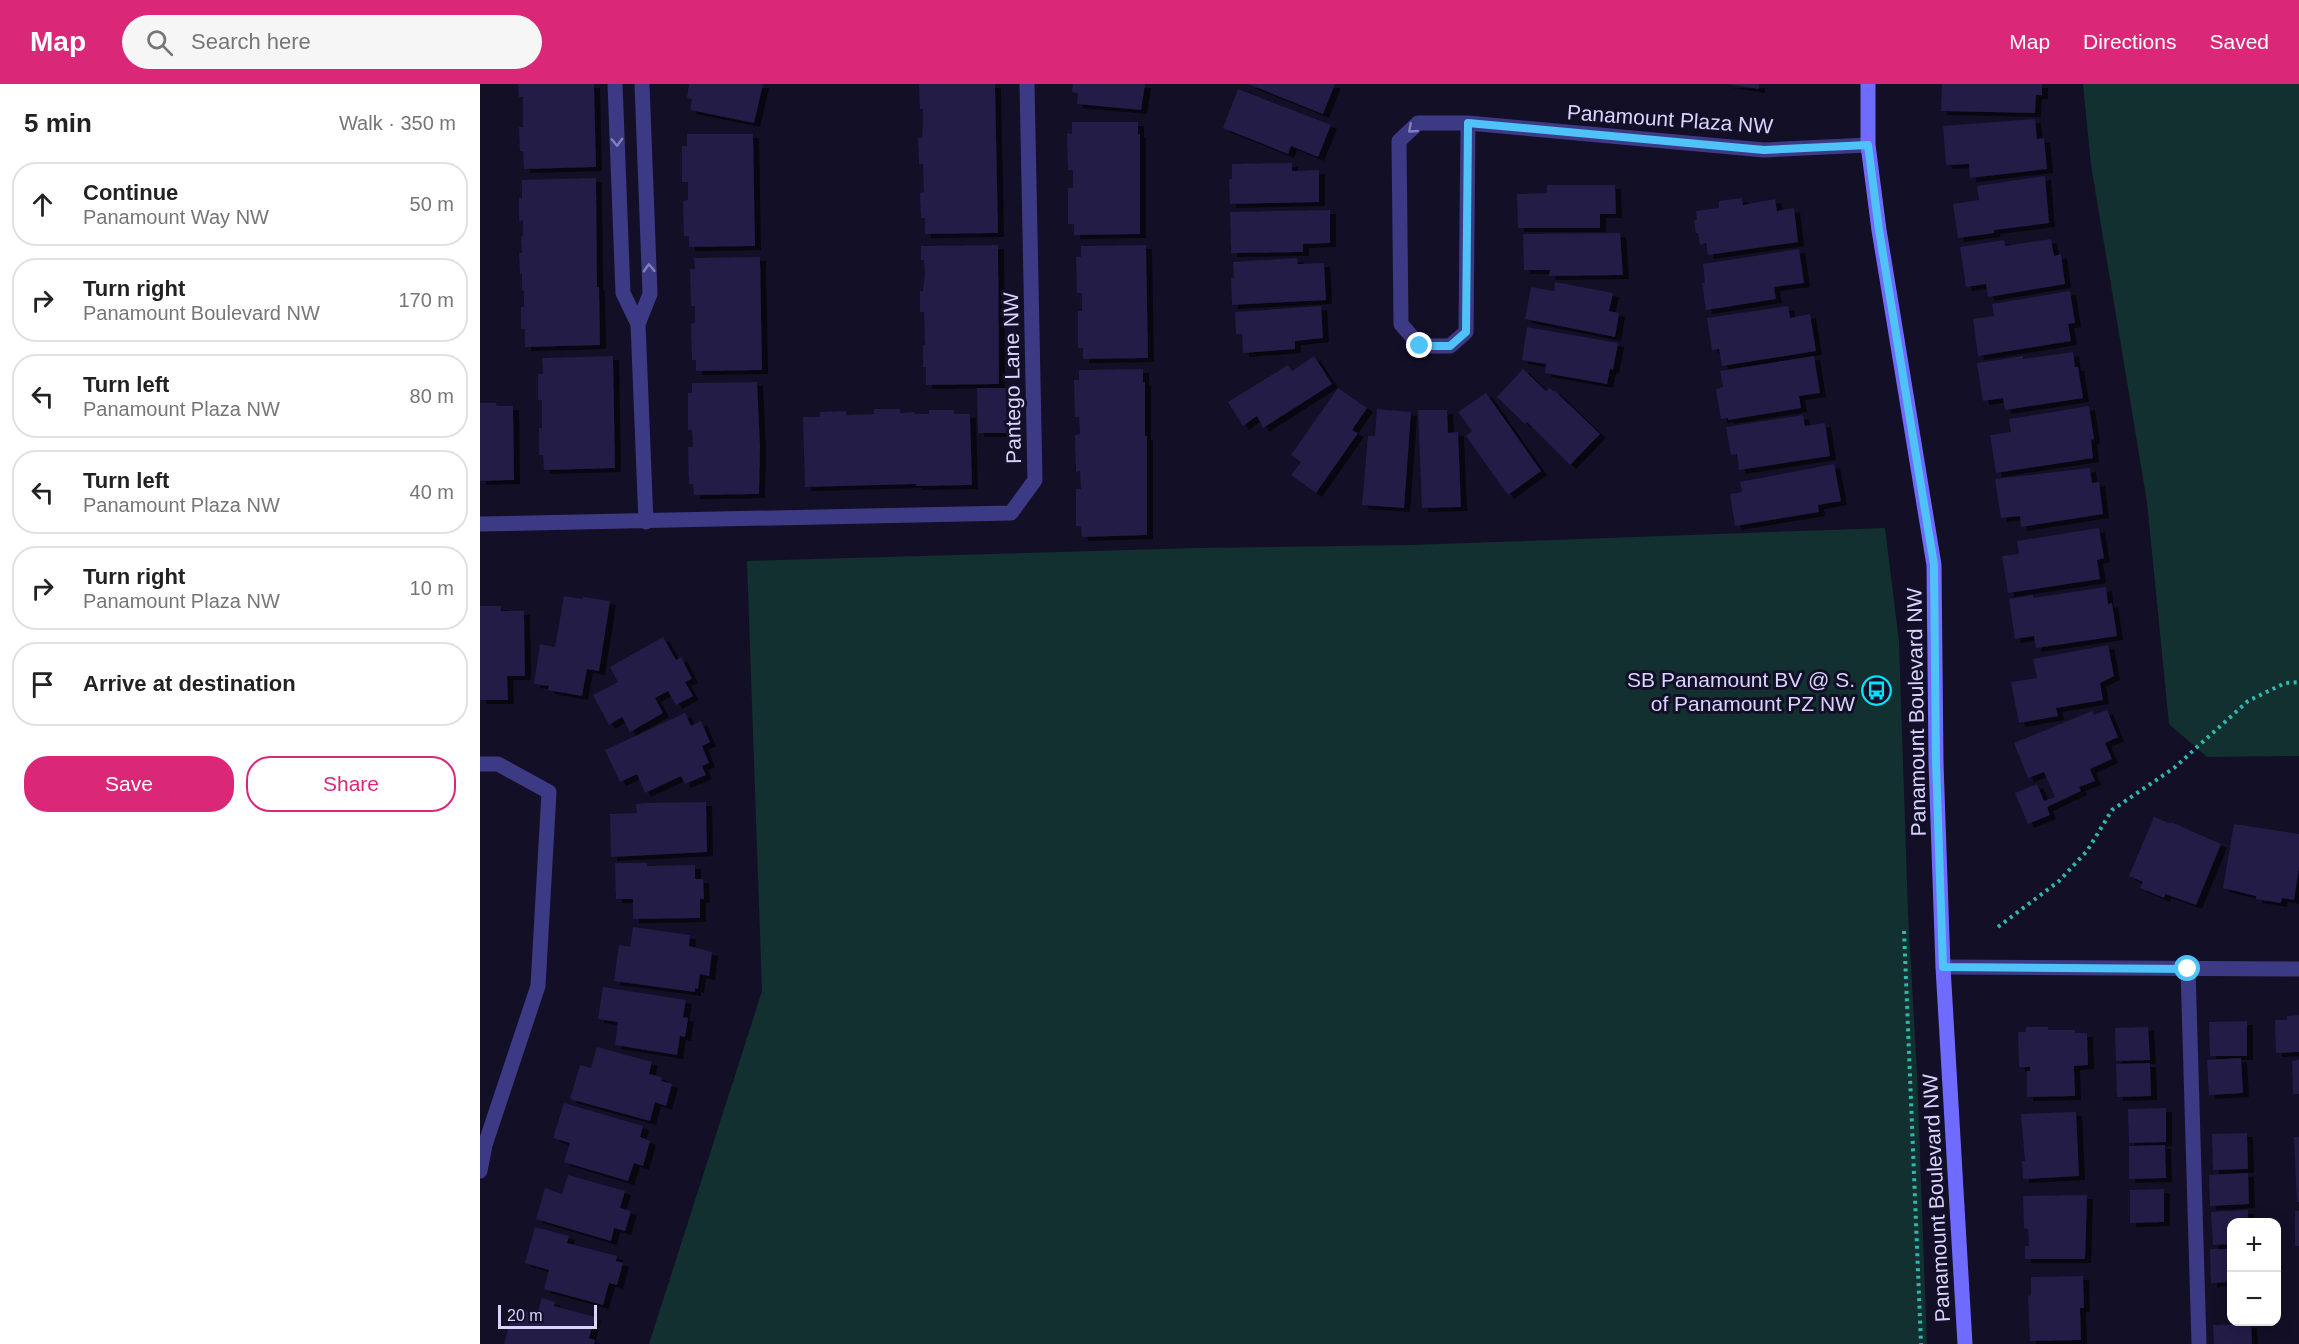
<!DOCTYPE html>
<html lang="en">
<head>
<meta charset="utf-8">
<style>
	:root { --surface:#fff; --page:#f6f6f6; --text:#222; --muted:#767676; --line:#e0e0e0; --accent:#db2777 }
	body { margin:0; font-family:Helvetica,sans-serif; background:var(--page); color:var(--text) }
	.controls { position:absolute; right:18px; bottom:18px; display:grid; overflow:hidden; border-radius:12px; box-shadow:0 3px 15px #0003 }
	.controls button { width:54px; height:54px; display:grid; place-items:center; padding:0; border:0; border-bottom:2px solid var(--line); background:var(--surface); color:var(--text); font:30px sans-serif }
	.scale { position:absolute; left:18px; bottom:15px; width:99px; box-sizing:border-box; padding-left:6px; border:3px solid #d9d4ff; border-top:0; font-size:16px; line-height:21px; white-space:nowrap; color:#d9d4ff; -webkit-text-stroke:4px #130f26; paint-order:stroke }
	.stop { position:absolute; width:18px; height:18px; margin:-14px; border:4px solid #4fc3f7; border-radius:50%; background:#fff }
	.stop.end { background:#4fc3f7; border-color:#fff; box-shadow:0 2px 6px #0008 }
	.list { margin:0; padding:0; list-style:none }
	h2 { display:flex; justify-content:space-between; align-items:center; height:78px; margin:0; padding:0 24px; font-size:26px }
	h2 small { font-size:20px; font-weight:400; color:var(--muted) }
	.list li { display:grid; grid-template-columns:39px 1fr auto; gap:18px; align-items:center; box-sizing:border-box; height:84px; margin:0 12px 12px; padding:0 12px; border:2px solid var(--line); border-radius:24px }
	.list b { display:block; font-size:22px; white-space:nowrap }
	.list p { margin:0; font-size:20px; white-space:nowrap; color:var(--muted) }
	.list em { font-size:20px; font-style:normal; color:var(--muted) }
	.actions { display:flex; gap:12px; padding:18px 24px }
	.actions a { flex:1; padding:14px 0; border:2px solid var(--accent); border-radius:24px; text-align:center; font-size:21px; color:var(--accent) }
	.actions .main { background:var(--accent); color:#fff }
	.icon { flex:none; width:33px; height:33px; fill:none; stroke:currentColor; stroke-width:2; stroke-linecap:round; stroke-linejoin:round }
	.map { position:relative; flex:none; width:1819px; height:1260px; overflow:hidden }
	header { display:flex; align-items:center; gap:36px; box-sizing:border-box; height:84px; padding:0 30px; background:var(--accent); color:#fff }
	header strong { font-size:28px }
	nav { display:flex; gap:33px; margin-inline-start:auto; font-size:21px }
	.search { width:420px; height:54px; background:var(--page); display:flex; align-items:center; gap:15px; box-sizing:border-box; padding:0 21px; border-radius:33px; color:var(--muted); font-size:22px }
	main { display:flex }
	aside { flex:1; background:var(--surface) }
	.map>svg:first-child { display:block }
	.green { fill:#12302f }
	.building { fill:#241b47; filter:url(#shadow) }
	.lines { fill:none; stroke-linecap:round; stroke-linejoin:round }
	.path { stroke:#2fb8b0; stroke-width:4; stroke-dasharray:3 4.5; stroke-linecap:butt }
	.lane { stroke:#3d3a85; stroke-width:15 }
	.street { stroke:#3d3a85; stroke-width:15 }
	.secondary { stroke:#6f6bff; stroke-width:15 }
	.oneway { stroke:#837fbc }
	.route { stroke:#4fc3f7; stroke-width:8 }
	.labels { text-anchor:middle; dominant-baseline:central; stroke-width:6; stroke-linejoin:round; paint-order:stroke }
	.street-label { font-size:21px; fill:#d9d4ff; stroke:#130f26 }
	.poi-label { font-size:21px; fill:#d9d4ff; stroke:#130f26; text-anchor:end }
</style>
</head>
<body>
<header>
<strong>Map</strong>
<div class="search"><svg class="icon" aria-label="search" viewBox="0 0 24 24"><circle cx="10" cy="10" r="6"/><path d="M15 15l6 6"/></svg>Search here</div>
<nav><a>Map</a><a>Directions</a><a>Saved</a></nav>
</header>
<main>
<aside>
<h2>5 min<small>Walk · 350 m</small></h2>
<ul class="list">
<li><svg class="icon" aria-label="ahead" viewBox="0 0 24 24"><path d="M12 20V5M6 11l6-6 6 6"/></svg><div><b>Continue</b><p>Panamount Way NW</p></div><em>50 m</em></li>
<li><svg class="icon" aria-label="right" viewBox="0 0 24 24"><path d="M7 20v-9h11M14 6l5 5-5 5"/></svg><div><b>Turn right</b><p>Panamount Boulevard NW</p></div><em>170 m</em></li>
<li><svg class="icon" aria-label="left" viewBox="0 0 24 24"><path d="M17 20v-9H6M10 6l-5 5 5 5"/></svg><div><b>Turn left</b><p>Panamount Plaza NW</p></div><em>80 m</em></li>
<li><svg class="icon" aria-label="left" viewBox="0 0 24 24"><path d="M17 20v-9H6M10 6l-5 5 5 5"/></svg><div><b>Turn left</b><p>Panamount Plaza NW</p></div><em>40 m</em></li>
<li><svg class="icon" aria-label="right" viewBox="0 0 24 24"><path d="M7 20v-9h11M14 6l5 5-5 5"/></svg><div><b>Turn right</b><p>Panamount Plaza NW</p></div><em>10 m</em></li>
<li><svg class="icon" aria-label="arrive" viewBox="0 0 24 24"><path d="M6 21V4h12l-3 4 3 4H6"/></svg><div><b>Arrive at destination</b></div></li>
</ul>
<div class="actions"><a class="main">Save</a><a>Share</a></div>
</aside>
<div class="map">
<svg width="1819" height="1260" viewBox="0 0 1819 1260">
	<defs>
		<filter id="shadow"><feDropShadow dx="6" dy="4" stdDeviation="0" flood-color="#0009"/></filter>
	</defs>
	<rect width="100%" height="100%" fill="#130f26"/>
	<path class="green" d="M1603 0H1819V672L1727 673 1689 640 1667 418 1611 81Z
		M1405 444 1419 558 1428 828 1437 989 1447 1260H169L282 907 267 477 717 464 931 461Z"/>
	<path class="building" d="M38 0H114L116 83 44 85 43 67H40L39 43H43V13H39Z
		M209 0H283L274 39 210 26 212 15 207 14Z
		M439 0H515L518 149 445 150V134H441L440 109 444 108 443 80H439L438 54H442L443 39V25H440Z
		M593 0H665L661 26 597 20 598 9 592 8Z
		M768 0H855L843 30Z
		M1246 0H1279V5Z
		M1462 0H1562V11H1556L1555 29 1461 27Z
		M758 5 851 41 838 73 811 62 808 70 743 44Z
		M1555 35 1557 55 1564 54 1567 85 1490 94 1489 80 1466 81 1463 42Z
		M592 38H658V50H660V150L594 151V140H588V104H593V86H588L587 49 592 50Z
		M207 50H273L275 162 209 163V152H204L203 117 208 116V98H202V62H207Z
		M812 79V87L839 86V118L750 120 749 95H752V80Z
		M1565 92 1569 139 1514 146V149L1478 154 1473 120 1499 116 1497 102Z
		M116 94 117 203H119L120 261 45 263V245H41V223H44V207H42V190H40L39 169H42L41 152H43V136L39 137V114H42V96Z
		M1067 101H1135L1136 130H1120V144H1038L1037 110 1067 109Z
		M1262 114 1263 121 1295 115 1297 127 1314 124 1318 158 1228 171 1226 159 1220 161 1218 149H1216L1214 136H1217L1216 127 1239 124V117Z
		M850 126V159L823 160V168L751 169 750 128Z
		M1140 149 1143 191 1069 192 1070 186H1044L1043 150Z
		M1571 155 1574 172 1581 170 1585 200 1508 213 1506 200 1486 203 1480 163 1524 156 1525 162Z
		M518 161 519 300 446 301V283H443V261H445L444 228H440V207H443L445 190 444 176H441V162Z
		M666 161 668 274 603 275V264H598V227H602V209H597L596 173H601V162Z
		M1319 165 1324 199 1294 203 1296 215 1226 226 1222 199H1225L1223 180Z
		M280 173 282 286 216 287V276H212L211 240 215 239V222H211L210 185H215L214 174Z
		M817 174 818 180 844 179 846 216 752 221 751 194H754L753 178Z
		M1075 198 1133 209 1129 227 1139 229 1135 253 1045 235 1051 203 1074 207Z
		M1590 207 1595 239 1588 240 1591 257 1498 272 1493 235 1514 232 1512 220Z
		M841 222 843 254 815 257V265L763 269 762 250H756L755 228Z
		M1308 222 1310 234 1330 230 1336 267 1242 282 1239 265 1232 266 1227 234Z
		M1047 243 1138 259 1133 286 1130 285 1127 300 1065 289 1066 280 1042 276Z
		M1593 268 1595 283H1598L1603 314 1525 326 1523 314 1503 317 1497 279 1543 272V275Z
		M133 272 135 384 64 386 63 371H59V344H62V316H58V290H63L62 274Z
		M834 272 852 300 783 344 777 332 763 342 748 318 808 281 812 287Z
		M1334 272 1340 309 1319 312 1321 324 1248 336V334L1241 335 1236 305 1243 303 1240 287Z
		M663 285V298H665V352H667V451L602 453 601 442H596V405H601L600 387 596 388 595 351 600 350 599 333H595L594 296H599V286Z
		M1043 285 1066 307 1070 304 1073 307 1074 306 1120 350 1090 381 1047 338 1045 340 1017 313Z
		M277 298 280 364 279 410 214 411 213 400H209L208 363H213L212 346H208V309H212V299Z
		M497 304H526L527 349H498Z
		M858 304 887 324 872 346 878 349 836 409 811 391 821 378 811 371Z
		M1006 309 1061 387 1028 411 986 352 992 347 978 328Z
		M0 319H16L17 322H33L34 396 0 397Z
		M1609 322 1614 355 1611 356 1613 374 1516 389 1510 351 1531 348 1529 335Z
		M394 325H420V329L435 328V330H449V326H474V330H490L492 401 436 402V400L325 403 323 333H340V328L366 327V331L394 330Z
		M897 325 931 328 924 424 882 421 888 352H895Z
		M938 326H967L968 349 978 348 981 423 942 424Z
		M1323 331 1325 342 1345 339 1350 372 1259 386 1257 370 1251 371 1246 343Z
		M1354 380 1361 417 1338 421 1339 428 1255 442 1250 410 1262 408 1260 398Z
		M1610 384 1612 399 1619 398 1623 430 1541 443 1540 432 1521 434 1515 395Z
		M1619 444 1624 474 1617 476 1620 495 1528 509 1522 472 1539 470 1537 457Z
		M1626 503 1628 520 1632 519 1637 552 1556 564 1554 552 1535 555 1529 515 1553 511V514Z
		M84 512 103 515V513L130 517 119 587 107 585 102 612 68 606 69 602 54 600 60 560 75 563Z
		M0 522H21V527H44L45 592H27L28 616H0Z
		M183 553 196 576 201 573 212 595 205 598 213 612 196 621 188 607 175 614 183 629 150 648 142 633 129 641 113 611 138 598 130 583Z
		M1628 561 1634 592 1620 599 1623 616 1576 624 1578 632 1539 639 1531 598 1557 594 1553 575Z
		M1627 626 1638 653 1625 659 1632 675 1610 685 1615 697 1599 703 1601 707 1567 723 1570 731 1548 740 1535 709 1557 700 1564 717 1575 713 1564 688 1548 694 1534 659 1612 627 1614 631Z
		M205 629 211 642 221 637 230 658 222 662 229 679 222 682 226 691 205 700 201 692 165 709 157 690 140 698 125 666Z
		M226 718 227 768 131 773 130 730 157 729 156 720 166 719Z
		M1674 733 1691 740V738L1741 760 1716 821 1685 810 1684 814 1660 804 1663 798 1649 792Z
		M1754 740 1819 750V783L1814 816 1802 814 1801 819 1776 815V812L1743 804Z
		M135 779H167V782L215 781V795H223L224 815H220V834L153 835V815H136Z
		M153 843 210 851 209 862 232 868 229 892 220 890 218 905 215 904V908L134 897 139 861 150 863Z
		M123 903 206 916 203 933 208 934 205 953 200 952 197 971 135 961 138 938 118 935Z
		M1819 931V968L1796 969 1795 936H1807V932Z
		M1767 937V972H1730L1729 938Z
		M1546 943H1568V946H1595V949H1607L1608 981 1594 982 1595 1012 1547 1013V987H1550V983H1539L1538 948H1546Z
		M1668 943 1670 976 1636 977 1635 944Z
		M117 963 172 978 169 990 182 993 181 997 192 1000 186 1022 175 1018 170 1037 90 1015 100 981 111 984Z
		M1761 974 1763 1009 1729 1011 1727 976Z
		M1819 976V1010H1813L1812 977Z
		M1670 979 1671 1012 1637 1013 1636 980Z
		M84 1019 163 1042 160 1053 170 1057 163 1082 154 1079 148 1097 84 1078 90 1059 73 1054Z
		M1686 1024V1058L1649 1059 1648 1025Z
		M1596 1028 1599 1092 1543 1095 1542 1077H1545L1541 1030Z
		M1767 1049 1768 1085 1733 1086 1732 1050Z
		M1814 1053H1819V1118H1817Z
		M1685 1061 1686 1094 1649 1095V1062Z
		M1768 1089 1769 1120 1730 1122 1729 1091Z
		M88 1091 145 1107 140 1124 151 1127 145 1147 134 1144 131 1157 56 1135 65 1104 82 1110Z
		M1684 1105V1138L1650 1139V1106Z
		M1607 1111 1605 1175H1545V1162H1549L1548 1145 1544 1144 1543 1112Z
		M1768 1126V1138H1752V1160L1733 1161 1731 1128Z
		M1815 1127H1819V1162H1815Z
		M55 1143 89 1152 87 1159 137 1172 136 1177 143 1179 137 1201 129 1199 123 1221 64 1205 69 1186 45 1179Z
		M1730 1165H1752V1198L1731 1199Z
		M1603 1192 1604 1224H1600L1601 1256 1550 1257 1548 1212 1551 1211V1193Z
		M62 1214 75 1218 74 1222 115 1233 109 1254 115 1256 114 1260H24L34 1224 49 1228 48 1231 56 1233Z
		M1771 1240 1772 1260H1734L1733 1241Z"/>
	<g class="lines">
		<path class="path" d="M1518 843 1579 797 1607 767 1632 726 1694 684 1768 617 1805 599 1819 598
			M1424 847 1441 1260"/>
		<path class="lane" d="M135 0 143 209 158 240
			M162 0 170 210 158 240 166 438
			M0 440 531 429 555 396 547 0
			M1708 885 1719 1260"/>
		<path class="street" d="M988 39 986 248 970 262H940L921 240 919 57 938 39H988L1284 66 1388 61
			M0 680H18L69 708 58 902 5 1061 0 1087
			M1463 883 1819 885"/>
		<path class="secondary" d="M1388 0V61L1399 146 1454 481 1456 679 1463 883 1485 1260"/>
	</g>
	<defs><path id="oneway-chevron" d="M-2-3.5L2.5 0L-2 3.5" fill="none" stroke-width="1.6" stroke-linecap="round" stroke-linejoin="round" transform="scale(1.5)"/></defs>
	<g class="oneway">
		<use href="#oneway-chevron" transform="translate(932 45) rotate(139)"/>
		<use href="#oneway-chevron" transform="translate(137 58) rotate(88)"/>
		<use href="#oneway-chevron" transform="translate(169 184) rotate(-92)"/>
	</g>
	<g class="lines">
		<path class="route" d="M940 262H970L986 248 988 39 1284 66 1388 61 1399 146 1454 481 1456 679 1463 883 1708 885"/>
	</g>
	<defs>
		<symbol id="bus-ring" viewBox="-11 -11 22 22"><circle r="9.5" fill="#130f26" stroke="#00e5ff" stroke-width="1.5"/><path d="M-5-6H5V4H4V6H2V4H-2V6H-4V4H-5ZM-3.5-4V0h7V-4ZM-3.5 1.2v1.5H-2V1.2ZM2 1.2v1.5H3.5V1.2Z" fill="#00e5ff"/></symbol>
	</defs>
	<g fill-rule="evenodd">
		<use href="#bus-ring" x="1380" y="590" width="33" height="33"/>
	</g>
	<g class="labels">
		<g class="street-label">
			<text transform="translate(1190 35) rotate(4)">Panamount Plaza NW</text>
			<text transform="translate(532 294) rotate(-91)">Pantego Lane NW</text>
			<text transform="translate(1436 628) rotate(-91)">Panamount Boulevard NW</text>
			<text transform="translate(1456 1114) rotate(-93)">Panamount Boulevard NW</text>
		</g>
		<g class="poi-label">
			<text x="1375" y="595">SB Panamount BV @ S.<tspan x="1375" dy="24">of Panamount PZ NW</tspan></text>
		</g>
	</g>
</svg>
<div class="controls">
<button>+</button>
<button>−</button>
</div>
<div class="scale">20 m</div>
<div class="stop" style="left:1708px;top:885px"></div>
<div class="stop end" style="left:940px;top:262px"></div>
</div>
</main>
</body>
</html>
